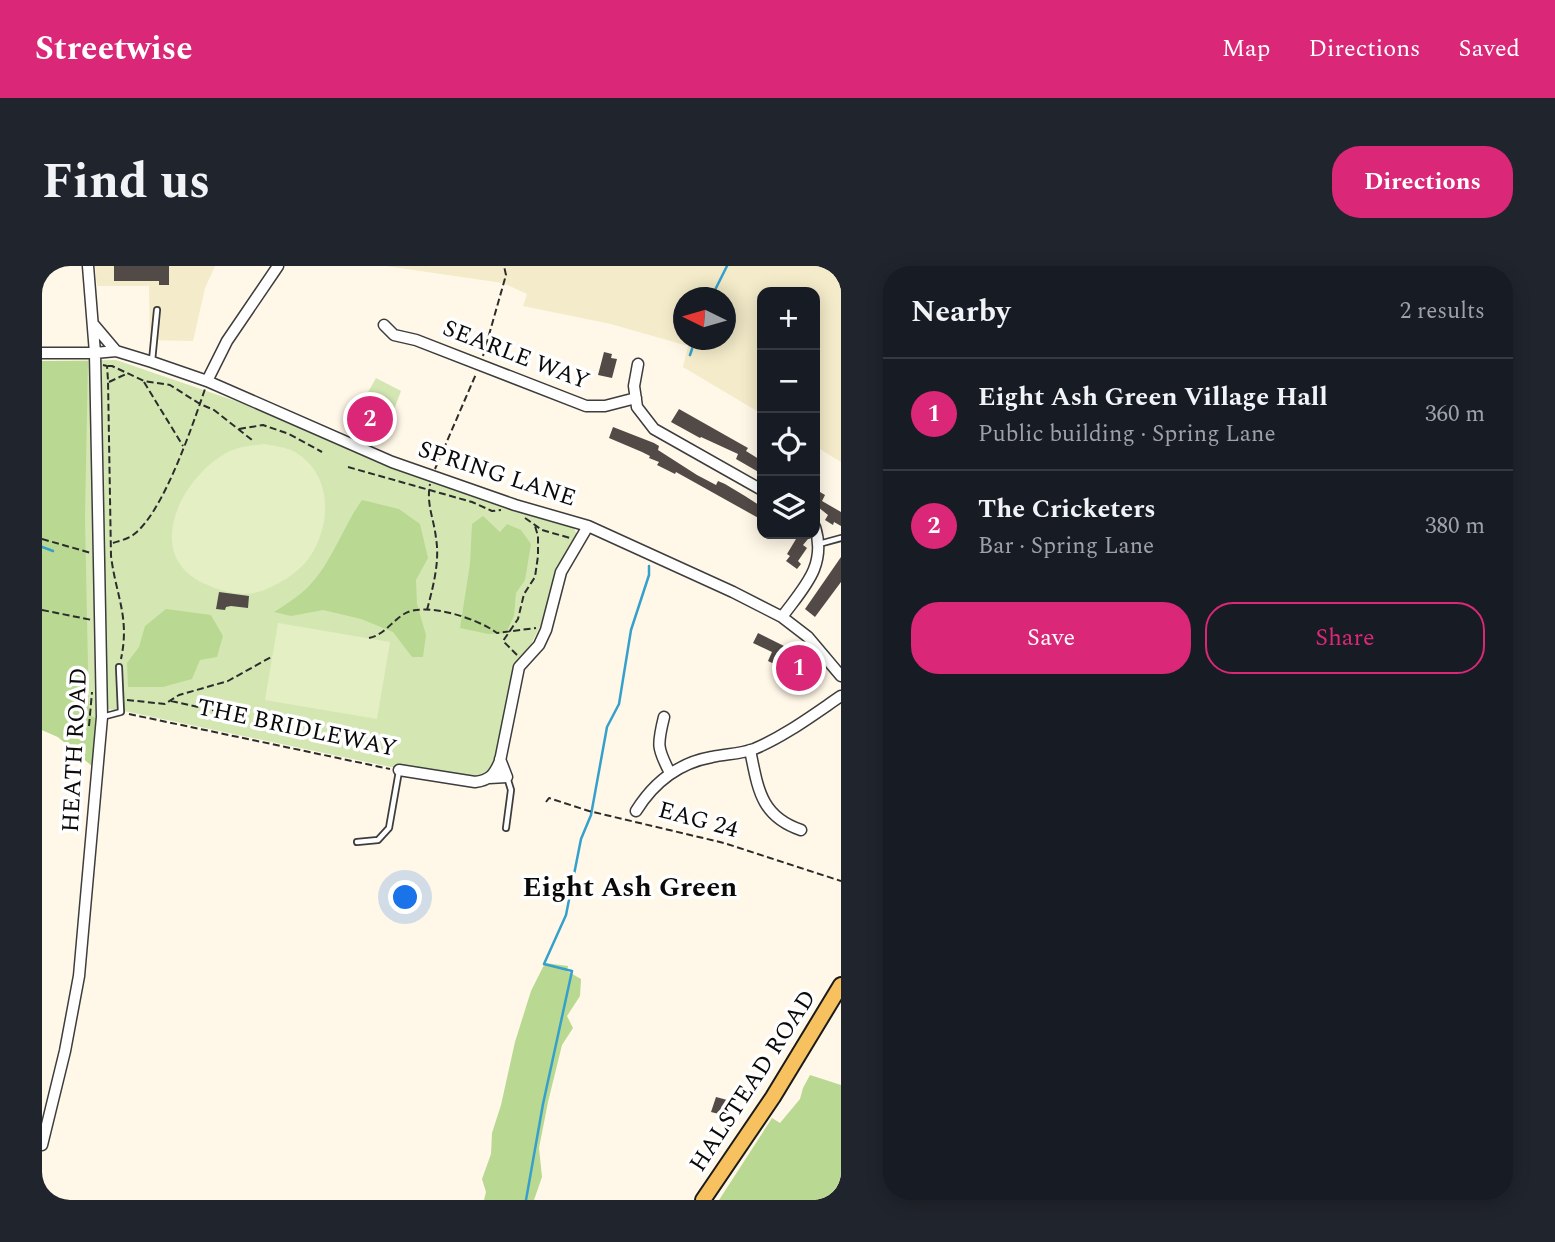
<!DOCTYPE html>
<html lang="en">
<head>
<meta charset="utf-8">
<style>
	:root { --surface:#171b24; --page:#20242c; --text:#f1f3f6; --muted:#9ea1a6; --line:#363941; --accent:#db2777 }
	body { margin:0; font-family:Spectral,serif; background:var(--page); color:var(--text) }
	.controls { position:absolute; right:21px; top:21px; display:grid; overflow:hidden; border-radius:14px; box-shadow:0 4px 18px #0003 }
	.controls button { width:63px; height:63px; display:grid; place-items:center; padding:0; border:0; border-bottom:2px solid var(--line); background:var(--surface); color:var(--text); font:35px sans-serif }
	.compass { position:absolute; left:631px; top:21px; width:63px; height:63px; border-radius:50%; background:var(--surface); box-shadow:0 4px 18px #0003; rotate:275deg }
	.you { position:absolute; left:364px; top:632px; width:24px; height:24px; margin:-18px; border:5px solid #fff; border-radius:50%; background:#1a73e8; box-shadow:0 0 0 10px #1a73e833 }
	.badge { display:grid; place-items:center; width:46px; height:46px; border-radius:50%; background:var(--accent); color:#fff; font-size:23px; font-weight:700 }
	.pin { position:absolute; translate:-50% -50%; border:4px solid #fff; box-shadow:0 2px 7px #0006 }
	.list { margin:0; padding:0; list-style:none }
	h2 { display:flex; justify-content:space-between; align-items:center; height:91px; margin:0; padding:0 28px; font-size:30px }
	h2 small { font-size:23px; font-weight:400; color:var(--muted) }
	.list li { display:grid; grid-template-columns:46px 1fr auto; gap:21px; align-items:center; box-sizing:border-box; height:112px; padding:0 28px; border-top:2px solid var(--line) }
	.list b { display:block; font-size:26px; white-space:nowrap }
	.list p { margin:0; font-size:23px; white-space:nowrap; color:var(--muted) }
	.list em { font-size:23px; font-style:normal; color:var(--muted) }
	.actions { display:flex; gap:14px; padding:21px 28px }
	.actions a { flex:1; padding:16px 0; border:2px solid var(--accent); border-radius:28px; text-align:center; font-size:24px; color:var(--accent) }
	.actions .main { background:var(--accent); color:#fff }
	.icon { flex:none; width:38px; height:38px; fill:none; stroke:currentColor; stroke-width:2; stroke-linecap:round; stroke-linejoin:round }
	.map { position:relative; flex:none; width:799px; height:934px; overflow:hidden; border-radius:28px }
	header { display:flex; align-items:center; gap:42px; box-sizing:border-box; height:98px; padding:0 35px; background:var(--accent); color:#fff }
	header strong { font-size:33px }
	nav { display:flex; gap:38px; margin-inline-start:auto; font-size:24px }
	.intro { display:flex; align-items:center; justify-content:space-between; box-sizing:border-box; height:168px; padding:0 42px }
	h1 { margin:0; font-size:49px }
	.button { padding:18px 32px; border-radius:28px; background:var(--accent); color:#fff; font-size:24px; font-weight:700 }
	main { display:flex; gap:42px; padding:0 42px }
	aside { flex:1; background:var(--surface); border-radius:28px; box-shadow:0 4px 18px #0003 }
	.map>svg:first-child { display:block }
	.farmland { fill:#f3ebc9; fill-rule:evenodd }
	.green { fill:#d4e7b3 }
	.forest { fill:#b9d892 }
	.pitch { fill:#e5efc4 }
	.lines { fill:none; stroke-linecap:round; stroke-linejoin:round }
	.stream { stroke:#35a0cb; stroke-width:2.5 }
	.building { fill:#524a47 }
	.lane-casing { stroke:#3d3d3d; stroke-width:8 }
	.street-casing { stroke:#3d3d3d; stroke-width:13 }
	.primary-casing { stroke:#1b1b1b; stroke-width:18 }
	.path { stroke:#2c2c2c; stroke-width:2; stroke-dasharray:7 3.5; stroke-linecap:butt }
	.lane { stroke:#fff; stroke-width:4.5 }
	.street { stroke:#fff; stroke-width:10 }
	.primary { stroke:#f7c15f; stroke-width:14 }
	.labels { text-anchor:middle; dominant-baseline:central; stroke-width:7; stroke-linejoin:round; paint-order:stroke }
	.street-label { font-size:24px; fill:#0a0a0a; stroke:#fff }
	.quarter-label { font-size:28px; font-weight:bold; fill:#0a0a0a; stroke:#fff }
</style>
</head>
<body>
<header>
<strong>Streetwise</strong>
<nav><a>Map</a><a>Directions</a><a>Saved</a></nav>
</header>
<div class="intro"><h1>Find us</h1><a class="button">Directions</a></div>
<main>
<div class="map">
<svg width="799" height="934" viewBox="0 0 799 934">
	<rect width="100%" height="100%" fill="#fff7e7"/>
	<path class="farmland" d="M53 0H173L163 22 151 75 108 74 107 20H55Z
		M344 0H799V196L773 180V26H720V148L641 101 646 80 569 58 481 40 485 28 461 17ZM642 32H684V74H642Z"/>
	<path class="green" d="M74 94 217 143 344 200 532 262 535 269 512 309 507 343 487 382 473 399 456 479 450 501 442 512 363 504 87 446 65 443 54 452 50 500 16 471 0 464V95Z
		M334 112 359 125 350 149 346 150 324 130Z"/>
	<path class="forest" d="M0 95H46L43 253 47 449 54 452 50 500 16 471 0 464Z
		M320 234 357 243 378 258 386 292 374 314 375 338 384 369 381 391H370L351 366 319 353 281 344 249 350 232 346C243 339 254 332 264 323 289 299 300 262 320 234Z
		M441 250 458 266 465 258 479 264 489 278 483 314 474 327 472 350 464 367 446 368 418 362 428 298 430 258Z
		M124 343 169 349 181 370 175 391 158 394 150 413 121 421H86L85 397 97 381 103 360Z
		M503 697 526 700 525 705 539 713 538 730 525 750 531 762 520 779 506 836 497 882 500 911 492 934H442L444 926 440 913 449 888 450 867 459 839 473 776 489 725Z
		M768 809 799 819V934H677L730 852 738 857 758 833 761 822Z"/>
	<path class="pitch" d="M222 178C232 180 244 181 253 186 290 208 290 256 269 289 259 306 231 323 212 327 196 330 175 324 161 317 101 288 139 214 181 189 193 181 208 180 222 178Z
		M236 357 348 376 335 453 223 434Z"/>
	<g class="lines">
		<path class="stream" d="M669 32 685 0
			M648 89 653 74
			M0 281 11 285
			M484 934 501 838 530 705 502 698 524 649 539 573 549 549 565 461 577 438 589 364 607 309V300"/>
	</g>
	<path class="building" d="M72 0H127V19H117V15H72Z
		M562 86 570 88 569 92 575 93 570 112 556 109Z
		M323 130 340 145 336 149 353 160 345 169 341 166 338 170 313 150 318 144 313 137 318 131 321 133Z
		M637 143 706 182 704 185 720 195V208L694 193 696 188 659 171 658 172 629 156Z
		M571 161 612 177 617 180 616 184 655 209 674 219 676 215 683 218 703 230 720 241V254L634 206 633 208 615 199 617 196 607 192 608 190 600 186 567 172Z
		M773 223 783 229 780 235 799 246V260L792 256 791 259 783 254 786 249 776 241 773 247Z
		M757 268 766 273 761 279 765 282 756 295 759 298 755 303 744 295 748 290 745 288Z
		M799 291V316L773 351 763 343Z
		M177 326 207 330 206 342 189 340 184 341 183 344 174 343Z
		M716 367 746 382 742 391 738 390 734 399 726 395 730 386 711 377Z
		M754 392 767 398 763 407 760 401 751 420 743 417Z
		M674 831 689 835 687 841H690L685 850 669 846Z"/>
	<g class="lines">
		<defs>
			<path id="lane" d="M110 95 115 44
				M777 278 799 272
				M60 451 79 446 77 401
				M464 562 469 524 465 511
				M315 576 336 574 347 562 357 505"/>
			<path id="street" d="M52 59 74 85
				M342 59 352 69 374 74 544 140H563L594 132
				M0 87H53L74 85 110 96 165 115 350 196 473 239 546 260 691 326 740 351 766 371 799 410
				M596 98 592 120 595 141 612 163 720 224
				M165 115 185 75 236 0
				M740 351C762 321 785 300 773 261
				M622 451C615 479 615 482 628 507
				M708 484C716 522 718 550 759 564
				M357 504 433 516C448 514 452 509 458 495L477 401 497 379 504 364 519 306 546 260
				M447 512 465 511 458 493
				M594 545C612 516 636 497 670 491 683 488 699 488 712 483 743 470 771 449 799 430
				M0 879 23 785 37 710 60 451 53 87 46 0"/>
			<path id="primary" d="M661 934 731 831 799 719"/>
		</defs>
		<use href="#lane" class="lane-casing"/>
		<use href="#street" class="street-casing"/>
		<use href="#primary" class="primary-casing"/>
		<path class="path" d="M441 90 464 9 462 0
			M61 99 65 100 66 114 69 290C74 330 88 351 79 393
			M66 100H70L102 115 128 119 158 138 172 144 210 174
			M67 116 84 108
			M102 116 141 180
			M197 163 221 159 247 168 280 186
			M306 201 430 236 450 245 459 244
			M393 203 434 108
			M483 252 500 264 528 272
			M0 273 49 287
			M71 277C77 275 86 273 91 269 121 248 151 158 163 123
			M0 344 50 354
			M385 344C391 321 398 296 394 272 392 253 384 238 388 218
			M327 372C342 369 349 356 362 348 383 335 437 353 455 367L494 362
			M475 389 461 375 476 353 482 328 493 311 496 290V270L493 260
			M85 434 123 438 137 429 186 415 231 390
			M129 435 174 445 209 444
			M87 448 348 503
			M47 460 50 426
			M504 536 507 532 547 545 682 577 799 615"/>
		<use href="#lane" class="lane"/>
		<use href="#street" class="street"/>
		<use href="#primary" class="primary"/>
	</g>
	<g class="labels">
		<g class="street-label">
			<text transform="translate(474 89) rotate(21)">SEARLE WAY</text>
			<text transform="translate(455 208) rotate(18)">SPRING LANE</text>
			<text transform="translate(255 462) rotate(12)">THE BRIDLEWAY</text>
			<text transform="translate(33 484) rotate(-87)">HEATH ROAD</text>
			<text transform="translate(656 554) rotate(15)">EAG 24</text>
			<text transform="translate(711 815) rotate(-57)">HALSTEAD ROAD</text>
		</g>
		<g class="quarter-label">
			<text x="588" y="621">Eight Ash Green</text>
		</g>
	</g>
</svg>
<div class="controls">
<button>+</button>
<button>−</button>
<button><svg class="icon" aria-label="locate" viewBox="0 0 24 24"><circle cx="12" cy="12" r="6"/><path d="M12 2v4M12 18v4M2 12h4M18 12h4"/></svg></button>
<button><svg class="icon" aria-label="layers" viewBox="0 0 24 24"><path d="M12 4l9 5-9 5-9-5zM3 14l9 5 9-5"/></svg></button>
</div>
<svg class="compass" viewBox="-18 -18 36 36"><path d="M0-13l5 13h-10z" fill="#e53935"/><path d="M0 13l5-13h-10z" fill="#9ea1a6"/></svg>
<div class="you"></div>
<div class="pin badge" style="left:757px;top:402px">1</div>
<div class="pin badge" style="left:328px;top:153px">2</div>
</div>
<aside>
<h2>Nearby<small>2 results</small></h2>
<ul class="list">
<li><span class="badge">1</span><div><b>Eight Ash Green Village Hall</b><p>Public building · Spring Lane</p></div><em>360 m</em></li>
<li><span class="badge">2</span><div><b>The Cricketers</b><p>Bar · Spring Lane</p></div><em>380 m</em></li>
</ul>
<div class="actions"><a class="main">Save</a><a>Share</a></div>
</aside>
</main>
</body>
</html>
